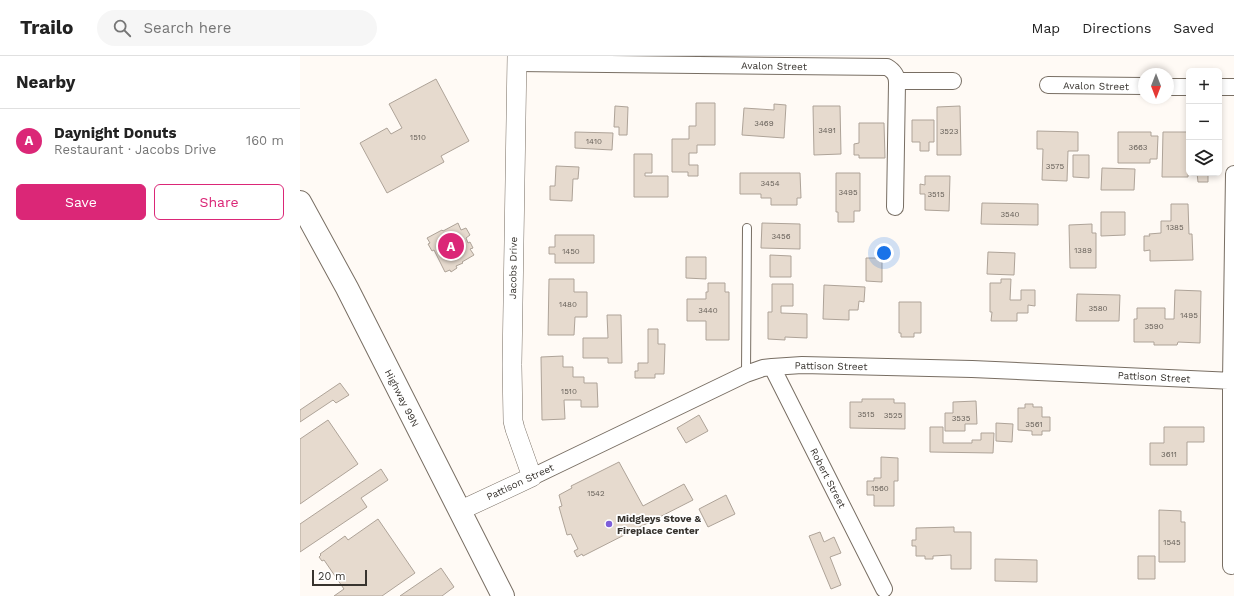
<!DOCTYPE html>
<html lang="en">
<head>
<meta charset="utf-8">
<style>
	:root { --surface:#fff; --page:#f6f6f6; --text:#222; --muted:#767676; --line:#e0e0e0; --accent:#db2777 }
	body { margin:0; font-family:"Work Sans",sans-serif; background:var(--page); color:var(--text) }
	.controls { position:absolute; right:12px; top:12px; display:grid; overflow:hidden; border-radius:6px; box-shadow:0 2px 6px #0003 }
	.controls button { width:36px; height:36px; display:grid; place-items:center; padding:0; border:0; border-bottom:1px solid var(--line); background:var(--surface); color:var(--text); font:20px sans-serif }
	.compass { position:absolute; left:838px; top:12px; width:36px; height:36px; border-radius:50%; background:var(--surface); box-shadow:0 2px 6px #0003; rotate:180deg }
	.scale { position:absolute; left:12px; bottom:10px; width:55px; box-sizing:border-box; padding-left:4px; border:2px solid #38342f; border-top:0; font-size:11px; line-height:14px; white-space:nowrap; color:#38342f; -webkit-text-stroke:3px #fff; paint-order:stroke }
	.you { position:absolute; left:584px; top:197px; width:14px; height:14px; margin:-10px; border:3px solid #fff; border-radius:50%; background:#1a73e8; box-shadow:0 0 0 6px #1a73e833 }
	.badge { display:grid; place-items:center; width:26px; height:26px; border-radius:50%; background:var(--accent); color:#fff; font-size:13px; font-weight:700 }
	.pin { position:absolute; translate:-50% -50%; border:2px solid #fff; box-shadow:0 1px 4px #0006 }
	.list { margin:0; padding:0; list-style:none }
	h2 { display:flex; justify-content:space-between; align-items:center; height:52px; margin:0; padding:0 16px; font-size:17px }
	h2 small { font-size:13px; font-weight:400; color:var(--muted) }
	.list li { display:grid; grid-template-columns:26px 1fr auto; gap:12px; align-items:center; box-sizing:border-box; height:64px; padding:0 16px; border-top:1px solid var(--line) }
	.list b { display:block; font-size:15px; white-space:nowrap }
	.list p { margin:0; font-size:13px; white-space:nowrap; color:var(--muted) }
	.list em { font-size:13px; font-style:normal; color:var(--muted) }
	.actions { display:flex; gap:8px; padding:12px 16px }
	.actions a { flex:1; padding:9px 0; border:1px solid var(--accent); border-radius:6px; text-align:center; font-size:14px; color:var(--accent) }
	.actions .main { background:var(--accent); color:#fff }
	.icon { flex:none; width:22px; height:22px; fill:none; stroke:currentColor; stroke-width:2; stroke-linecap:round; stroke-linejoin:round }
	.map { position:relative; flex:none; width:934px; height:540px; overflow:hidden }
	header { display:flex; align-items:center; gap:24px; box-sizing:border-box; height:56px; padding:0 20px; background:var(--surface); border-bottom:1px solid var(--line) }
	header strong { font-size:19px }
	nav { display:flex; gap:22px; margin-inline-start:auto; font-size:14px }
	.search { width:280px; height:36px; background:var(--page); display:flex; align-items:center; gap:10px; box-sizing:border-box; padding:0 14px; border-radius:22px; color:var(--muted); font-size:15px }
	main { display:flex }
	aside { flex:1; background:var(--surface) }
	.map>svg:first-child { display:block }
	.building { fill:#e6dace; stroke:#aea398 }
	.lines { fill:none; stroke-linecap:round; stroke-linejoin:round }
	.service-casing { stroke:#786e63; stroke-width:10 }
	.minor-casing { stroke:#786e63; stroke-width:18 }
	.tertiary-casing { stroke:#786e63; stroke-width:20 }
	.primary-casing { stroke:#786e63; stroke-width:24 }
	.service { stroke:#fff; stroke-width:8 }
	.minor { stroke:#fff; stroke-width:16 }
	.tertiary { stroke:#fff; stroke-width:19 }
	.primary { stroke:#fff; stroke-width:22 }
	.poi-dot { fill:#7d5ed9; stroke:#fff; stroke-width:1.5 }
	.labels { text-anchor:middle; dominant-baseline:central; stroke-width:3.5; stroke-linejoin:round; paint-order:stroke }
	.number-label { font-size:8px; fill:#645e57 }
	.street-label { font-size:10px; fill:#38342f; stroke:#fff }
	.poi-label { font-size:10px; font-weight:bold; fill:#38342f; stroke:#fff; text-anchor:start }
</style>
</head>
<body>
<header>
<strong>Trailo</strong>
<div class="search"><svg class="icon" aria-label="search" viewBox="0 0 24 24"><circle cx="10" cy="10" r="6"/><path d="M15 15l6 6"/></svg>Search here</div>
<nav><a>Map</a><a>Directions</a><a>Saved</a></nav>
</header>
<main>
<aside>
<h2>Nearby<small></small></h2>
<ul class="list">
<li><span class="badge">A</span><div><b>Daynight Donuts</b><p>Restaurant · Jacobs Drive</p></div><em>160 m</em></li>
</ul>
<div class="actions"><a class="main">Save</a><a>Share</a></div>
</aside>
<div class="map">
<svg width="934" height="540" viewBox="0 0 934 540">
	<rect width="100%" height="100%" fill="#fffaf5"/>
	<path class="building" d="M136 23 169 85 141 100 144 106 87 137 60 87 87 72 91 78 102 72 89 48Z
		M396 47H415V89H397V97H389V109H398V120H388V116H372V83H389V70H396Z
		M474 48 486 49 484 82 442 79 444 52 474 54Z
		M315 50 328 51 327 79H319V71H314Z
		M513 50H540L541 98 514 99Z
		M660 50 661 99H637V51Z
		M612 64H634V86H629V95H620V86H612Z
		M559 67H584L585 102H559V99H554V88L559 87Z
		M737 75 778 76V95H768L767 125 742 124 743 93H737Z
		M275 76 313 77 312 94 275 92Z
		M818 76H851V80H858L857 103H850V107H818Z
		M863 76H889L888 121H862Z
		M334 98H352V117H345V120H368V141H334Z
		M773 99H789V122L773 121Z
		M256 110 279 111 278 123H273L272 145 250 144V130H255Z
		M802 112 835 113 834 134H801Z
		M440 117H500L501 142H497V149H471V142H461V138H440Z
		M536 117H560V155H554V166H538V156H536Z
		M897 117H908V126H898Z
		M625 120H650L649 155 625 154V138H620V128L625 129Z
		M682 147 738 148V169L681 168Z
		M871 148H888L889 178H892L893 204 850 205V194L844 195V180H850L849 178 861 177V165H871Z
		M801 156H825V179L801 180Z
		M158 167 161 174 166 172 170 179 166 182 168 187 170 186 173 192 170 193 174 199 162 206 163 207 156 210 157 212 151 216 150 214 145 216 134 194 132 195 128 188 130 187 127 182 142 174 143 175Z
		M462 167 500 168V193L461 192Z
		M792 168V177H796V212H770L769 169Z
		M255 179H294V207H255V198H249V191H255Z
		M688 196 715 197 714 219 687 218Z
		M470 199 491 200V221H470Z
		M386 201H406V223L386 222Z
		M566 202H582V226L566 225Z
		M249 223H274V236H287V261H275L274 279H248Z
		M701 223H711L710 244H721V234H735V250L728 249V257H717V265H691L692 256H690V227H701Z
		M408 227H425V236H429V284H406V265H387V243H406V236H408Z
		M472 228H493V250H481V257L507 258V282L485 281V284L468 283V256H472Z
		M524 229 565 231 564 246 559 245 558 254H549V264L523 263Z
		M875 234 901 235 900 287 878 286 877 289H854V286H834V263H837V252H865V263H874Z
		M777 238 820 239 819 265H776Z
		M599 246H621V277H614V281H601V277H599Z
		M307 259H321L322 307H308V302H283V282H308Z
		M348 273H358V288H365L364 318H355V322H335V315H338V307H348Z
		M263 300V311H273V321H284V327H297L298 351H281V344H264L265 363 242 364 241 301Z
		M40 327 49 339 36 347 33 344 0 366V354Z
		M562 343H594V347H605V373L550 372V346H562Z
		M676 345 677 368H665V375H645V357H653V346Z
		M725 348H733V351H742V361H750V375H742V379H732V375L718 374V352H725Z
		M399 359 408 375 386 387 377 372Z
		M28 364 58 408 0 448V383Z
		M696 367 713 368 712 386 696 385Z
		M630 371H643V387H672V384H681V377H694L693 397 630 396Z
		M864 371H904V386H887V409H850V387H864Z
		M581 401 598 402V425H594V450H574V439H567V425H574V422H581Z
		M319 406 343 450 384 428 393 444 283 500 282 498 277 501 274 495 278 493 271 478 267 479 259 451 262 450 259 439 272 432 271 430Z
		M81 413 88 424 61 442 67 451 0 496V468Z
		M426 439 435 458 408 471 399 453Z
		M859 454 881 455V466H885V506H859Z
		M78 463 115 517 82 540H34L44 533 24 504 22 505 19 501 21 499 20 498 45 480 48 484Z
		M654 471V476H671V513H651V499L633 500V503H625V500H616V490H612V484H616V472Z
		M520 476 524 486 534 481 541 497 530 501 541 529 531 533 509 480Z
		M838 500H855V523H838Z
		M695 503 737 504V526L695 525Z
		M141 512 154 531 142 540H100Z"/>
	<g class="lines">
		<defs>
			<path id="service" d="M446 318 447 172"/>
			<path id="minor" d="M217 7 587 11C594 15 597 19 597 27L595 151
				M597 25H653
				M748 29 844 30
				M868 31H889
				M919 31H934
				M472 311 584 533
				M232 421 446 318 463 312 472 311 502 309 672 313 934 325
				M931 510V325L934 118"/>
			<path id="tertiary" d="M159 455 232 421 215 373 213 365 212 309 217 0"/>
			<path id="primary" d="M0 146 47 232 203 540"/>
		</defs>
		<use href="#service" class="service-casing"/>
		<use href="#minor" class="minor-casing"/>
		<use href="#tertiary" class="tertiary-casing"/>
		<use href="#primary" class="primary-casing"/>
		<use href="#service" class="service"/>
		<use href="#minor" class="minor"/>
		<use href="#tertiary" class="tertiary"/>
		<use href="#primary" class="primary"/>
	</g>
	<circle class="poi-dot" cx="309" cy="468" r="4"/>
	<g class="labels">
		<g class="number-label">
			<text x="464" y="67">3469</text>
			<text x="527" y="74">3491</text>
			<text x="649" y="75">3523</text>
			<text x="118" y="81">1510</text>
			<text x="294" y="85">1410</text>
			<text x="838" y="91">3663</text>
			<text x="755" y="110">3575</text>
			<text x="470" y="127">3454</text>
			<text x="548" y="136">3495</text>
			<text x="636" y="138">3515</text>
			<text x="710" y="158">3540</text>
			<text x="875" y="171">1385</text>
			<text x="481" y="180">3456</text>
			<text x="783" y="194">1389</text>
			<text x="271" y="195">1450</text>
			<text x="268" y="248">1480</text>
			<text x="798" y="252">3580</text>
			<text x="408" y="254">3440</text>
			<text x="889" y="259">1495</text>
			<text x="854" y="270">3590</text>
			<text x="269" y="335">1510</text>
			<text x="566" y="358">3515</text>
			<text x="593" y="359">3525</text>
			<text x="661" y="362">3535</text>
			<text x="734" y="368">3561</text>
			<text x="869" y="398">3611</text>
			<text x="580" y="432">1560</text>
			<text x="296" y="437">1542</text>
			<text x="872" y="486">1545</text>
		</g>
		<g class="street-label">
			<text transform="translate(474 10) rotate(1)">Avalon Street</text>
			<text transform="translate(796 30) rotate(1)">Avalon Street</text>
			<text transform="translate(213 212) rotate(-89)">Jacobs Drive</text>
			<text transform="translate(531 310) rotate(1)">Pattison Street</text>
			<text transform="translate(854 321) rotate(3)">Pattison Street</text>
			<text transform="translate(102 342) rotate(63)">Highway 99N</text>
			<text transform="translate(528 422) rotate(63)">Robert Street</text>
			<text transform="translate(220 426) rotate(-25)">Pattison Street</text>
		</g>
		<g class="poi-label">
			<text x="317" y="462">Midgleys Stove &amp;<tspan x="317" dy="12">Fireplace Center</tspan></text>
		</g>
	</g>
</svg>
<div class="controls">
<button>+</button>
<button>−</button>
<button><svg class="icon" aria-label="layers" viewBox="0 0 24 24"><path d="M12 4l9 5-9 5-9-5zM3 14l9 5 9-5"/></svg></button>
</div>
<svg class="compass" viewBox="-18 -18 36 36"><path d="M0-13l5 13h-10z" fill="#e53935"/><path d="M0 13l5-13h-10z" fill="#767676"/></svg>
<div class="scale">20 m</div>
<div class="you"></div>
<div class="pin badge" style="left:151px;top:190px">A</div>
</div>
</main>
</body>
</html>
